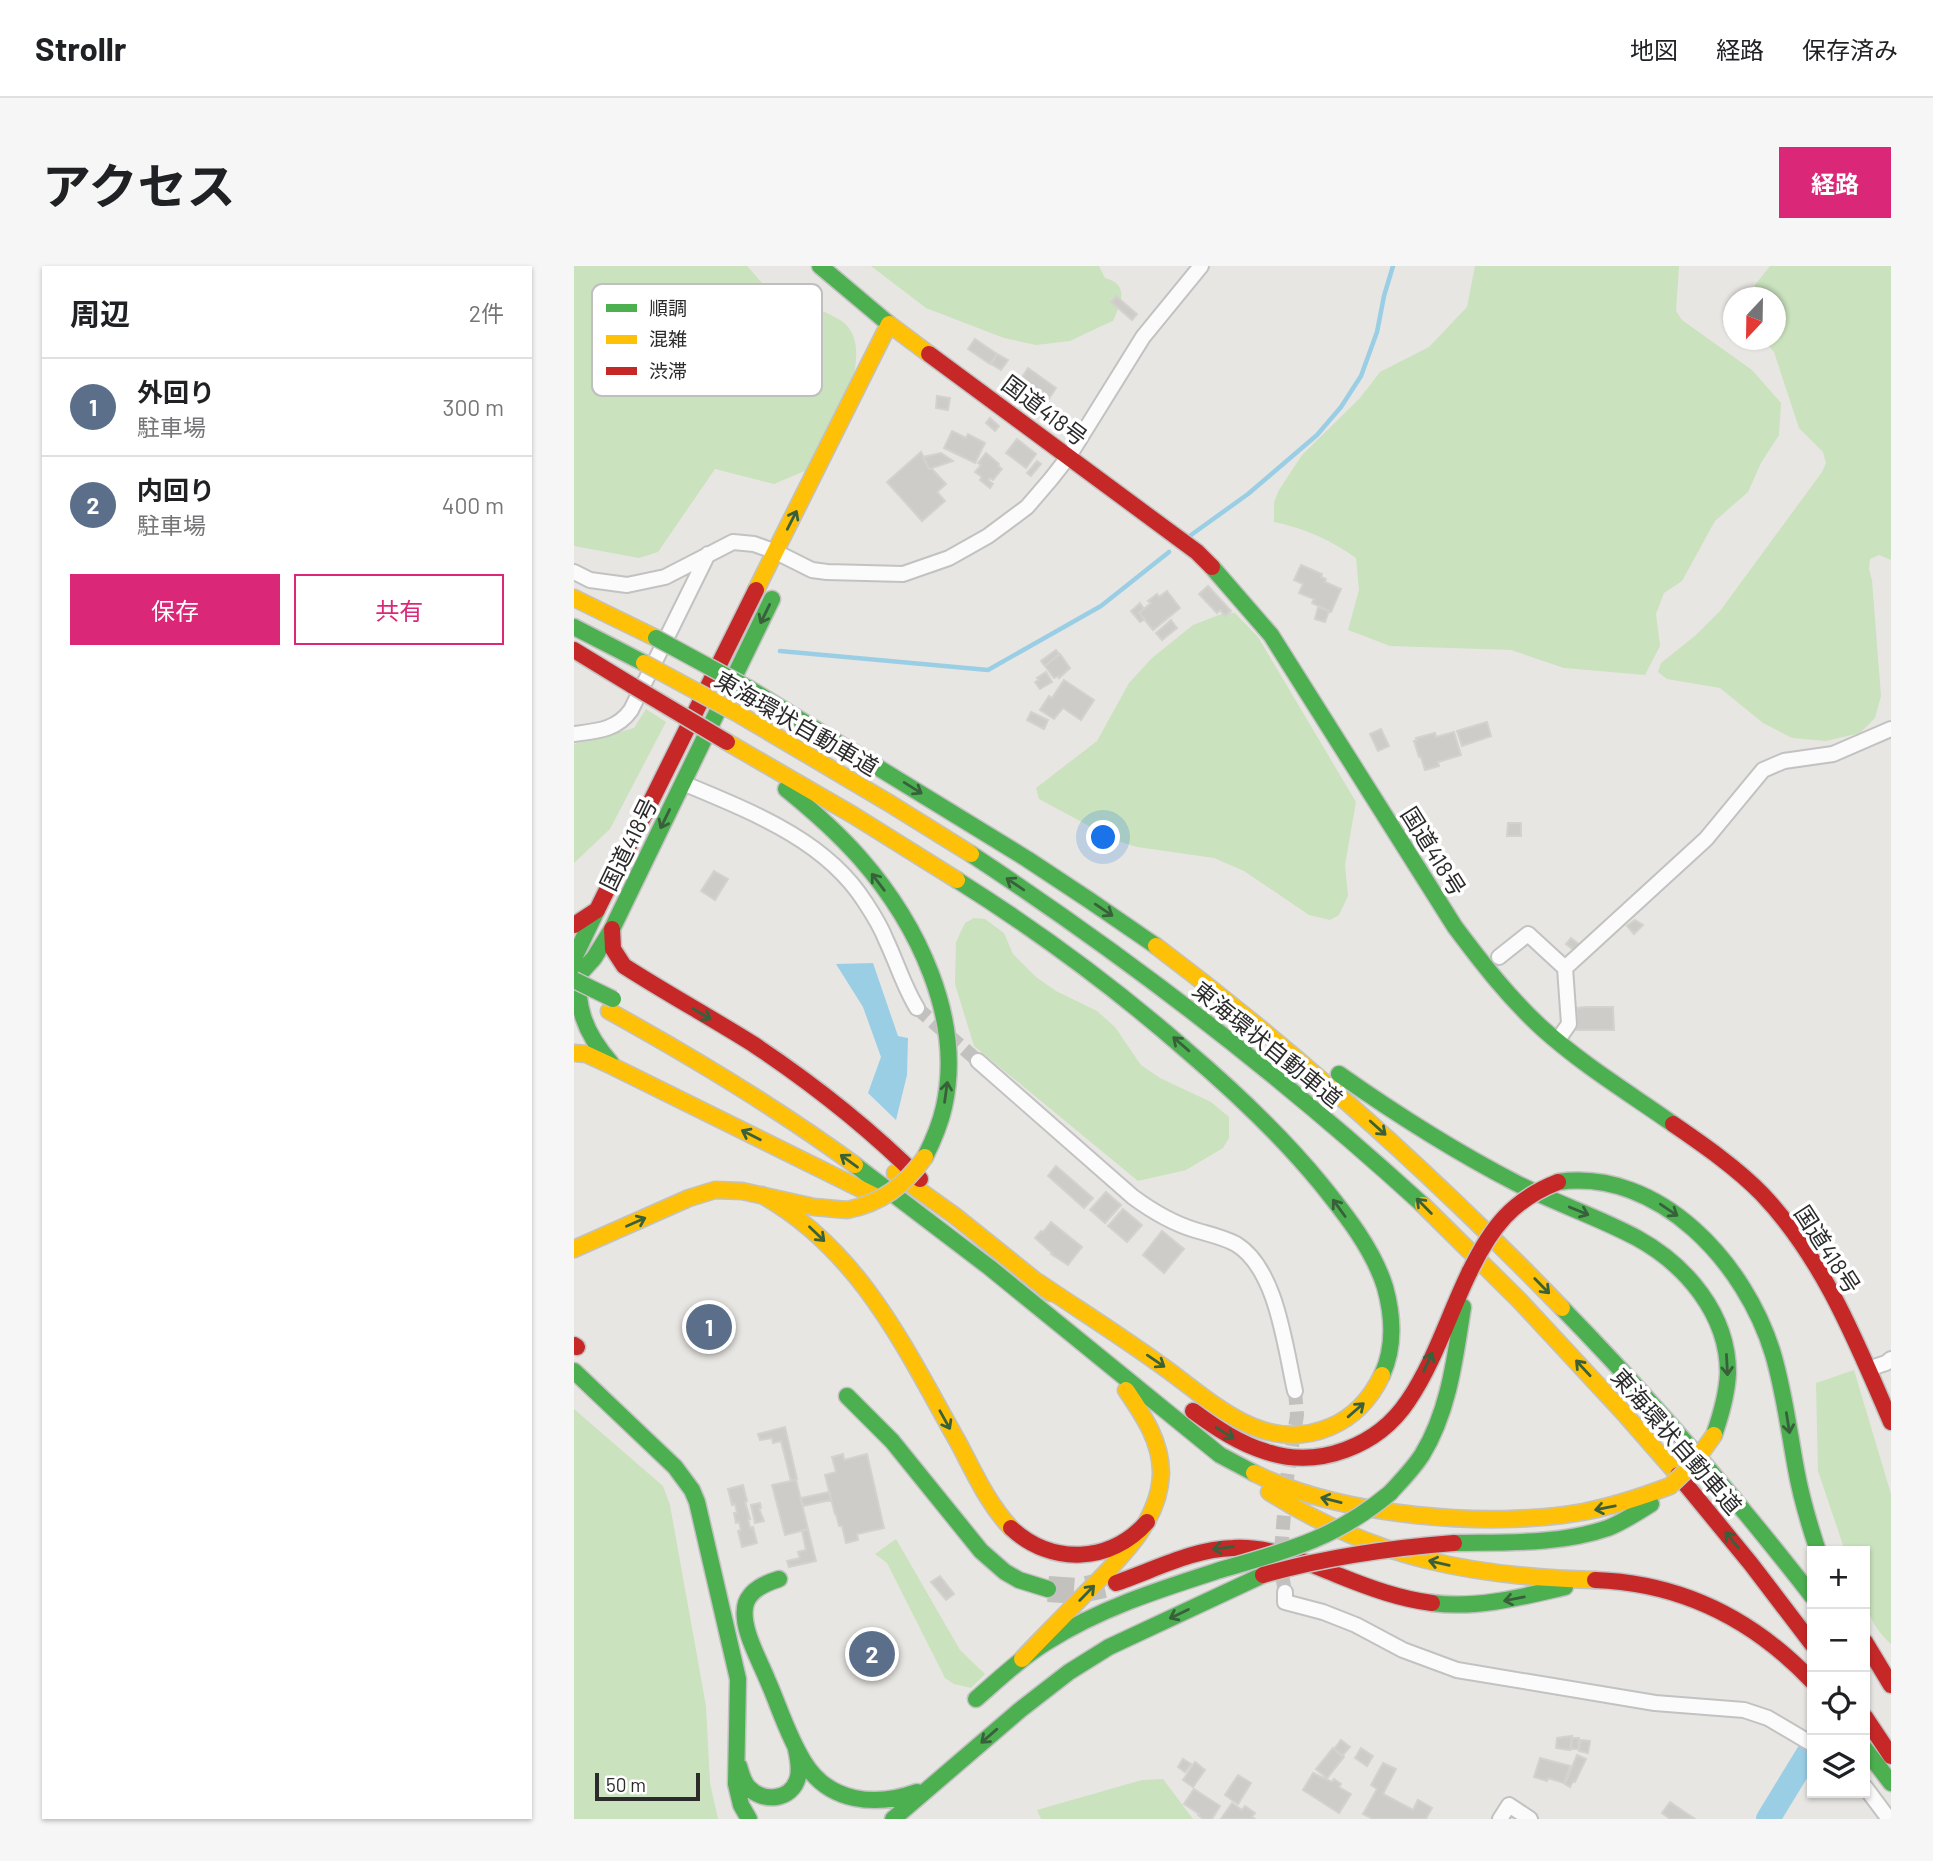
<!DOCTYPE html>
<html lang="ja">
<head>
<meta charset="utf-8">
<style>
	:root { --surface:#fff; --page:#f6f6f6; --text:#202124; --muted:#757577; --line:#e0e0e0; --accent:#db2777 }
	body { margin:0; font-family:Barlow,"Noto Sans JP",sans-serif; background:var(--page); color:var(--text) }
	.controls { position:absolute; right:21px; bottom:21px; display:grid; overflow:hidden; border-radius:0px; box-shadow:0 2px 5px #0004 }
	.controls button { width:63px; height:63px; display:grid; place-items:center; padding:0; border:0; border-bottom:2px solid var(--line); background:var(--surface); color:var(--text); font:35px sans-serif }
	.compass { position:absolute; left:1149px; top:21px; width:63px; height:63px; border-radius:50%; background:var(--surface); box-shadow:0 2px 5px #0004; rotate:202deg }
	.scale { position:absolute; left:21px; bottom:18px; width:105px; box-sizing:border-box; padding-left:7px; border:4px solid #2b2b2b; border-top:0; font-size:19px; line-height:24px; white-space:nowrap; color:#2b2b2b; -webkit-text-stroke:5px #fff; paint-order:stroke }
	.you { position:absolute; left:530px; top:572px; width:24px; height:24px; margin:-18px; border:5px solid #fff; border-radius:50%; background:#1a73e8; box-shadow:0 0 0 10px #1a73e833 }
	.badge { display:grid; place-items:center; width:46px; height:46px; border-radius:50%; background:var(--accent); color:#fff; font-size:23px; font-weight:700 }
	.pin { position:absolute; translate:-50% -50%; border:4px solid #fff; box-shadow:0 2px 7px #0006 }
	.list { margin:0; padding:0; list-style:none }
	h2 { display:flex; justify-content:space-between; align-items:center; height:91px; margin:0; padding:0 28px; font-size:30px }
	h2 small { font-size:23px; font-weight:400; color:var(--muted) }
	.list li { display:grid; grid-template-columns:46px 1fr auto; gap:21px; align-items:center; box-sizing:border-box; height:98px; padding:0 28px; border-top:2px solid var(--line) }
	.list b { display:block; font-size:26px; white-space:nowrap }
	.list p { margin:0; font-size:23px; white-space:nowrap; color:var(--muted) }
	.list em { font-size:23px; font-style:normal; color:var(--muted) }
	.actions { display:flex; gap:14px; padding:21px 28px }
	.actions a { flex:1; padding:16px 0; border:2px solid var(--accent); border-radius:0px; text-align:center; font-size:24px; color:var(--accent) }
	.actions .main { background:var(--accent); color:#fff }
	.icon { flex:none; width:38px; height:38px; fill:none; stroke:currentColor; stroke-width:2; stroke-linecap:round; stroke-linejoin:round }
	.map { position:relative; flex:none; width:1317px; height:1553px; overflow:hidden; border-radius:0px }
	header { display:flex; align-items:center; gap:42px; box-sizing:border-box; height:98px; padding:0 35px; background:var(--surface); border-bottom:2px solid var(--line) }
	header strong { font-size:33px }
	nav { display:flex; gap:38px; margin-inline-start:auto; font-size:24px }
	.intro { display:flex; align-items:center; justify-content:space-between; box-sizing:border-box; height:168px; padding:0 42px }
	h1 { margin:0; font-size:49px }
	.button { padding:18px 32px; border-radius:0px; background:var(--accent); color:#fff; font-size:24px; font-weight:700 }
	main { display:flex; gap:42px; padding:0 42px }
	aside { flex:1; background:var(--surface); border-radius:0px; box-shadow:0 2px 5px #0004 }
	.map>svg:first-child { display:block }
	.green { fill:#cae2bd }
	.water { fill:#9acee5 }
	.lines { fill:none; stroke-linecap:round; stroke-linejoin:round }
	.stream { stroke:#9acee5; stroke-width:4.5 }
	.river { stroke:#9acee5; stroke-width:24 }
	.building { fill:#cdccc9; stroke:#d3d2ce; stroke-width:2 }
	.street-tunnel { stroke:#c2c1bd; stroke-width:14; stroke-dasharray:14 7; stroke-linecap:butt }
	.highway-tunnel { stroke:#c2c1bd; stroke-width:26; stroke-dasharray:26 13; stroke-linecap:butt }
	.street-casing { stroke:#c2c2c2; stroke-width:18 }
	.fast-casing { stroke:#c2c2c2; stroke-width:19 }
	.slow-casing { stroke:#c2c2c2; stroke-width:19 }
	.jam-casing { stroke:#c2c2c2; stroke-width:19 }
	.street { stroke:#fcfbfb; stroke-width:14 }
	.fast { stroke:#4caf50; stroke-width:16 }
	.slow { stroke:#ffc107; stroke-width:16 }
	.jam { stroke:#c62828; stroke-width:16 }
	.fast-bridge-casing { stroke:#c5c4c2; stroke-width:19; stroke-linecap:butt }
	.slow-bridge-casing { stroke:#c5c4c2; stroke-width:19; stroke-linecap:butt }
	.jam-bridge-casing { stroke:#c5c4c2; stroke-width:19; stroke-linecap:butt }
	.fast-bridge { stroke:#4caf50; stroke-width:16 }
	.slow-bridge { stroke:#ffc107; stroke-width:16 }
	.jam-bridge { stroke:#c62828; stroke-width:16 }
	.oneway { stroke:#38603a }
	.labels { text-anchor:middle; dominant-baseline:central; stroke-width:7; stroke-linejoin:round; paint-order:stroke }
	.street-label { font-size:23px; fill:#2b2b2b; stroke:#fff }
	.key { fill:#fff; stroke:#bfbfbf; stroke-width:2 }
	.key-label { font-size:19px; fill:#2b2b2b }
</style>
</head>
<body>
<header>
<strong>Strollr</strong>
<nav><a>地図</a><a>経路</a><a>保存済み</a></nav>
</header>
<div class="intro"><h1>アクセス</h1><a class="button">経路</a></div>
<main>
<aside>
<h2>周辺<small>2件</small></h2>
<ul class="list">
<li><span class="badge" style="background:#5c6f8a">1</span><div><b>外回り</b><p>駐車場</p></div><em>300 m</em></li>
<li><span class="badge" style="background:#5c6f8a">2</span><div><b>内回り</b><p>駐車場</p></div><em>400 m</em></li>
</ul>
<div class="actions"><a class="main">保存</a><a>共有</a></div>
</aside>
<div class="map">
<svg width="1317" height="1553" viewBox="0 0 1317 1553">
	<rect width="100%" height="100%" fill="#e8e6e2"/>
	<path class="green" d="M0 0H173C179 6 185 15 192 20 215 34 243 40 266 54 307 78 259 169 245 199L200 218 141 203 84 286 65 292 0 280Z
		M297 0H525L531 12C556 19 547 36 539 55L534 57 496 75 462 79 430 72 352 42Z
		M901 0H1105L1102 45 1108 54 1178 104 1207 137 1205 169 1187 197 1174 226 1141 255 1108 315 1090 327 1082 348 1086 380 1071 409 990 402 937 384 816 380 774 364 785 324 782 292C757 274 730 262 700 256V236L705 224 728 189 786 132 806 106 855 81 893 41Z
		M1196 0H1317V294L1305 289 1296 293 1295 303 1298 314 1307 430 1301 452 1286 467 1252 475 1218 472 1189 457 1146 422 1093 413 1084 406 1087 397 1122 369 1146 345 1248 206 1252 197 1249 186 1225 162 1200 86 1190 74H1202V32L1179 31 1181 19Z
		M650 347H661L684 371 782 536 771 599 774 630 765 649 756 654 735 649 670 605 640 592 563 581 543 575 465 533 462 522 523 475 555 417 578 392 619 359Z
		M72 443 92 456 36 563 0 597V478L60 462Z
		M400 652 411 653 430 667 439 688 462 711 482 725 523 745 541 761 567 799 586 812 637 836 655 851V872L649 882 612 904 564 915 400 780 381 718 382 676 391 657Z
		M1280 1104 1317 1228V1378C1285 1348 1291 1325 1291 1285H1271L1244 1205 1242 1117Z
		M0 1143 89 1220 96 1239 132 1440 136 1517 144 1553H0Z
		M322 1273 386 1384 411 1408 397 1422 380 1418 371 1412 313 1297 301 1288Z
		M589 1513 619 1553H467L463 1544 568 1514Z"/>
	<path class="water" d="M299 697 324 770 334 772 333 809 322 854 294 827 307 791 289 741 262 698Z"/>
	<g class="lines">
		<path class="stream" d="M617 269 674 228 743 169 767 141 787 110 803 66 810 30 819 0
			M206 385 414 404 527 340 595 286"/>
		<path class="river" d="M1194 1553 1238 1481"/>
	</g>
	<path class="building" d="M542 30 563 48 558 54 537 36Z
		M401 73 423 88 416 98 394 83Z
		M423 88 434 94 427 104 417 98Z
		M454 102 482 122 471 139 442 121Z
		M363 130 376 132 374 144 362 142Z
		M416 152 425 160 421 165 412 157Z
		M378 165 392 172 394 168 411 177 401 197 370 182Z
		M443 173 462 188 452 202 432 187Z
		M347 186 355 203H358L372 218 363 226 371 235 348 255 313 216Z
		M367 187 379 195 355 203 349 191Z
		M412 187 425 198 424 200 428 203 419 214 416 212 414 214 419 218 416 222 406 214 408 211 401 206 407 199 404 197Z
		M463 195 467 198 457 210 453 207Z
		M727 299 748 308 747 311 752 313 751 316 767 323 757 346 738 337 740 333 725 327 729 318 720 314Z
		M634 320 657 345 651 350 646 344 643 347 625 328Z
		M593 325 606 342 579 364 565 347 577 337 574 335 583 328 585 331Z
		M566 337 570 343 565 347 571 353 566 356 557 345Z
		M744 341 755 345 751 356 741 353Z
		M597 354 603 362 588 374 582 367Z
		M482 384 485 388 471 400 467 395Z
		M486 388 496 402 485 412 484 410 480 412 471 400Z
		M472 406 478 416 466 423 461 416 465 414 463 412Z
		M490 414 520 434 507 454 489 442 480 453 466 444 475 430 478 432Z
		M457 446 474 454 470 463 453 454Z
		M913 456 917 470 888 480 883 465Z
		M807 463 815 480 804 485 796 468Z
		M880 466 887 489 864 496 865 500 851 504 847 491H845L840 475 843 474 842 472 861 467 862 471Z
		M934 557H947V570H933Z
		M140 605 154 613 141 634 127 625Z
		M1061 654 1069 659 1060 668 1053 660Z
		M997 672 1006 679 1001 685 992 678Z
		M1012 741H1039L1040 764H1003V742Z
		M482 900 519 932 510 942 474 910Z
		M532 926 547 939 531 957 516 944Z
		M549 943 568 959 553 976 534 960Z
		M477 956 508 981 494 999 477 988 478 987 461 972 467 965 469 966Z
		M588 965 610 983 590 1007 569 989Z
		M211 1161 223 1213 217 1215 207 1175 199 1177 198 1172 186 1174 184 1168Z
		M269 1188 270 1194 293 1188 310 1262 283 1268 284 1274 272 1277 268 1260H265L262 1248H261L251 1209 262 1206 258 1191Z
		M222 1214 234 1263 211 1269 198 1219Z
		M169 1219 173 1235 171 1236 176 1253H174L176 1262 179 1261 183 1277 168 1281 164 1265 167 1264 165 1256 162 1257 160 1247H163L161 1238 158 1239 154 1223Z
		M255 1226 257 1234 229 1240 227 1232Z
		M186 1237 187 1242 185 1243 190 1255 181 1257 177 1239Z
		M234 1263 242 1295 215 1301 213 1295 226 1292 224 1286 232 1284 228 1265Z
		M366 1310 380 1328 372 1334 357 1316Z
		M998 1470 996 1484 982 1482 983 1472Z
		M998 1472H1005L1004 1483H997Z
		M767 1474 776 1481 768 1490 760 1483Z
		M1007 1474 1016 1475 1014 1487 1005 1485Z
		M759 1482 770 1491 753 1512 742 1503Z
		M787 1482 799 1490 793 1500 781 1492Z
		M1003 1489 1012 1493 1001 1516 999 1515 996 1521 991 1518Z
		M966 1492 996 1500 990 1517 974 1512 973 1515 960 1511Z
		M609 1493 617 1498 611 1506 604 1501Z
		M621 1496 631 1504 619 1521 609 1514Z
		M809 1497 822 1503 809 1528 839 1544 844 1534 858 1542 852 1553H799L789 1548 803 1523 797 1519Z
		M739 1507 758 1516 760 1513 767 1518 765 1521 777 1528 765 1547 729 1524Z
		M664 1509 677 1517 664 1538 651 1529Z
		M620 1523 646 1540 638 1553H629L624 1549 625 1548 610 1538Z
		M1096 1536 1121 1553H1096L1088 1547Z
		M658 1537 668 1544 671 1540 681 1547 678 1551 681 1553H647Z"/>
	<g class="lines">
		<path class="street-tunnel" d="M343 742 404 795
			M711 1326 706 1297 713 1212 723 1149 721 1125"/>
		<path class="highway-tunnel" d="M474 1323 503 1325 530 1319"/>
		<defs>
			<path id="street" d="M0 306 16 314 53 319 91 311 159 276 180 278 202 286 238 304 253 306 329 308 375 292 414 270 453 241 477 213 495 190 569 71 627 0
				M0 468C23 465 43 464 57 444L134 288
				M109 517C175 545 251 573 291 636 299 648 307 661 312 674 323 697 330 721 343 742
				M925 691 954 668 991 702 995 758 983 775
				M991 702 1132 573 1189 504 1210 495 1259 488 1317 463
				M404 795 559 931C578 945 598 957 621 964 634 968 649 971 662 978 703 1003 711 1081 721 1125
				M1294 1103 1312 1097 1317 1093
				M711 1326V1336L749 1346 782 1359 829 1384 883 1404 1081 1437 1170 1444 1194 1452 1238 1478
				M1291 1521 1315 1553
				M926 1553 935 1539 956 1553"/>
			<path id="fast" d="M246 0 315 58
				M638 301 697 369 881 661C908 697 935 732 969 763 1009 799 1055 827 1099 858
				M0 361 70 397
				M176 423 453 593 515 634 582 680
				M212 523C238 544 264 567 286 592 343 657 390 752 370 841 366 859 359 875 351 891
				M397 588C556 693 708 810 849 939
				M383 614C464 665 540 721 612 784 660 825 707 869 747 918 772 949 799 983 811 1021 819 1050 821 1081 808 1109
				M0 692 23 644
				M4 698C2 740 9 765 37 797
				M0 714 20 692 38 663 198 333
				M765 808C822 848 880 885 942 917 981 937 1024 951 1063 972 1112 999 1154 1048 1154 1107 1153 1129 1147 1149 1140 1169
				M281 899 415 1001 646 1189 680 1207
				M984 916C1086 902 1172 998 1199 1088 1210 1125 1215 1165 1222 1203 1227 1231 1235 1258 1244 1285
				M988 1042C1077 1133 1160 1230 1238 1330
				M0 1105 101 1201 118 1224 123 1236 164 1413 162 1518 167 1539 175 1553
				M273 1130 318 1175 407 1285 431 1306 445 1314 474 1323
				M816 1227C827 1215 839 1203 848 1189 875 1145 881 1092 889 1041
				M880 1277C930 1276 985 1279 1034 1262 1049 1256 1063 1247 1077 1238
				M205 1313C192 1317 177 1323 172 1337 165 1359 185 1393 193 1413 205 1440 214 1471 230 1496 255 1537 302 1541 343 1526
				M858 1337C903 1343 948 1331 991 1321
				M402 1433C425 1413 447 1392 473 1376 526 1342 587 1323 646 1304
				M1291 1483 1317 1517
				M165 1500C167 1507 169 1515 174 1521 189 1537 218 1535 224 1511 226 1502 224 1492 222 1483
				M319 1553 446 1444 495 1406 535 1381 689 1309"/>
			<path id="slow" d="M182 324 315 58 355 88
				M0 332 82 372
				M168 450 315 537 397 588
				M153 476 279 549 383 614
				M582 680C728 790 861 911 988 1042
				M35 745C120 792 203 842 281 899
				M0 787 12 788 40 801 305 932
				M321 907 381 950 477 1027
				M188 929C286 984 331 1082 384 1176 400 1206 414 1238 437 1262
				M849 939 945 1034 1048 1145 1104 1209
				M0 983 115 932 141 924 168 925 240 941 273 944
				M464 1016C504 1043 545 1069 584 1097 636 1133 687 1190 756 1161 780 1151 797 1132 808 1109
				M680 1207C766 1250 915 1263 1009 1246 1040 1240 1067 1231 1096 1220
				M695 1226C799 1292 899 1311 1021 1314
				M448 1393C468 1372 488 1352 508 1331 541 1297 586 1258 587 1207 587 1175 569 1149 552 1124"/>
			<path id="jam" d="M355 88 623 286 638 301
				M0 384 59 420
				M0 659 23 644 182 324
				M38 663 39 683 50 700C92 727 136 751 179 778 239 818 295 862 346 913
				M1099 858C1128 878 1163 902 1188 928 1249 992 1282 1075 1317 1156
				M0 1079 3 1081
				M619 1145C642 1162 666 1178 693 1186 745 1203 804 1180 834 1135 861 1095 875 1048 896 1005
				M1104 1209 1177 1298 1238 1378
				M437 1262C478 1300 537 1297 573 1256
				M1021 1314C1107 1317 1179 1353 1238 1415
				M542 1317C580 1304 619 1283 659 1282 698 1280 731 1296 766 1310 796 1322 826 1333 858 1337
				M1291 1376 1317 1419
				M1291 1451 1317 1490"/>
		</defs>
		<use href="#street" class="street-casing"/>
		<use href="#fast" class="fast-casing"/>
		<use href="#slow" class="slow-casing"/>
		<use href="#jam" class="jam-casing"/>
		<use href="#street" class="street"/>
		<use href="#fast" class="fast"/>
		<use href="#slow" class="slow"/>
		<use href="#jam" class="jam"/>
		<defs>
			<path id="fast-bridge" d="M82 372 176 423
				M0 714 39 733
				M646 1304C713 1285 761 1273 816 1227"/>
			<path id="slow-bridge" d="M70 397 168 450
				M273 944C308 937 331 919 351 891
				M1096 1220 1120 1197 1140 1169"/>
			<path id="jam-bridge" d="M59 420 153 476
				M896 1005C917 962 938 934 984 916
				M689 1309C752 1291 815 1282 880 1277"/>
		</defs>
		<use href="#fast-bridge" class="fast-bridge-casing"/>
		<use href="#slow-bridge" class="slow-bridge-casing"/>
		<use href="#jam-bridge" class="jam-bridge-casing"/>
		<use href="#fast-bridge" class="fast-bridge"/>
		<use href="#slow-bridge" class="slow-bridge"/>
		<use href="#jam-bridge" class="jam-bridge"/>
	</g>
	<defs><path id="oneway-shaft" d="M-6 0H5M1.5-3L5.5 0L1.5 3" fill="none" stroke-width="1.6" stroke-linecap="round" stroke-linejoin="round" transform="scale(1.75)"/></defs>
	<g class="oneway">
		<use href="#oneway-shaft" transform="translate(218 254) rotate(-63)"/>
		<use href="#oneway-shaft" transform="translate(191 348) rotate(116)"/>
		<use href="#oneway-shaft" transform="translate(339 522) rotate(32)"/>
		<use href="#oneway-shaft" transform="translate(91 553) rotate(116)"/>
		<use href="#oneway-shaft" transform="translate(304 616) rotate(-127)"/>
		<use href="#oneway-shaft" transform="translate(441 618) rotate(-146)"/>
		<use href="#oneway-shaft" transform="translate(530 644) rotate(34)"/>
		<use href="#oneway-shaft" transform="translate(128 748) rotate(31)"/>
		<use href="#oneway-shaft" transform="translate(607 778) rotate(-139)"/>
		<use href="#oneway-shaft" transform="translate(372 826) rotate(-82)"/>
		<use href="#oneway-shaft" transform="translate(804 862) rotate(42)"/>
		<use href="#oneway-shaft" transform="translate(177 869) rotate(-153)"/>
		<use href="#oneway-shaft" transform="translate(275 895) rotate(-144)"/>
		<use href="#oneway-shaft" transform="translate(850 940) rotate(-135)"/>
		<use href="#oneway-shaft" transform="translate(765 942) rotate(-126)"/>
		<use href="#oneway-shaft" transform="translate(1095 944) rotate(34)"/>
		<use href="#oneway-shaft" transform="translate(1005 945) rotate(22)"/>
		<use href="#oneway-shaft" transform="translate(62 956) rotate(-24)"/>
		<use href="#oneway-shaft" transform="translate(243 968) rotate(44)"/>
		<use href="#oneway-shaft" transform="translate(968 1020) rotate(46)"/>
		<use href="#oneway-shaft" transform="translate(582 1095) rotate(34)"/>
		<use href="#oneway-shaft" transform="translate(854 1096) rotate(-65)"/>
		<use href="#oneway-shaft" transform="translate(1153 1099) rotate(87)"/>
		<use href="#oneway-shaft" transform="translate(1009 1102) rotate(-133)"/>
		<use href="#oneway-shaft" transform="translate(782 1144) rotate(-41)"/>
		<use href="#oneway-shaft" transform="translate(371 1154) rotate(61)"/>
		<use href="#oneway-shaft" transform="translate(1214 1157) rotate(81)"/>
		<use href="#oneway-shaft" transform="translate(651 1167) rotate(32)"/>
		<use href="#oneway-shaft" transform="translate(757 1234) rotate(-166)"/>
		<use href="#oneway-shaft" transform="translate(1031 1242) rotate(169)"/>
		<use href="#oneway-shaft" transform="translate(1158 1274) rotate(-129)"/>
		<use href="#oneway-shaft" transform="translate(649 1282) rotate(173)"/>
		<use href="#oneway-shaft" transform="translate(865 1297) rotate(-167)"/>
		<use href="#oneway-shaft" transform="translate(513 1327) rotate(-46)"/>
		<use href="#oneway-shaft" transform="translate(940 1333) rotate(169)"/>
		<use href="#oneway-shaft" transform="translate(605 1348) rotate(154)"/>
		<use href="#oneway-shaft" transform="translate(415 1470) rotate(139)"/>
	</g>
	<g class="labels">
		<g class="street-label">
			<text transform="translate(471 144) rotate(37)">国道418号</text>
			<text transform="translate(223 457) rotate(30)">東海環状自動車道</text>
			<text transform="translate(54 578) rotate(-64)">国道418号</text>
			<text transform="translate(860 585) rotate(58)">国道418号</text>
			<text transform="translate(694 778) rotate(39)">東海環状自動車道</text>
			<text transform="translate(1254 983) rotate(57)">国道418号</text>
			<text transform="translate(1103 1175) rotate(49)">東海環状自動車道</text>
		</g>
	</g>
	<rect x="18" y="18" width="230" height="112" rx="10" class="key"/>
	<rect x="32" y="38" width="31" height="8" fill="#4caf50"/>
	<rect x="32" y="69" width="31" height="9" fill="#ffc107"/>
	<rect x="32" y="101" width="31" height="8" fill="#c62828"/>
	<g class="key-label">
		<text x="75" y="49">順調</text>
		<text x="75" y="80">混雑</text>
		<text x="75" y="112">渋滞</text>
	</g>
</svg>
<div class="controls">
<button>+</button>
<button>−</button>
<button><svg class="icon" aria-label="locate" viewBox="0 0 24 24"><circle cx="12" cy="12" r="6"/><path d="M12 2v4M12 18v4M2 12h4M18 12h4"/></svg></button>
<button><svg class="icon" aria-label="layers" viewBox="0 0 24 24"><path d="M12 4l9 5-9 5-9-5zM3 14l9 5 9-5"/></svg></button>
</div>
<svg class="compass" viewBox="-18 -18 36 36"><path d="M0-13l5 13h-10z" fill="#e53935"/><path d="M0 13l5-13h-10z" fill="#757577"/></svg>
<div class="scale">50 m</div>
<div class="you"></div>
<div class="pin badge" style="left:135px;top:1061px;background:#5c6f8a">1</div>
<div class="pin badge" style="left:298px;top:1388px;background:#5c6f8a">2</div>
</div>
</main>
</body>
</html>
